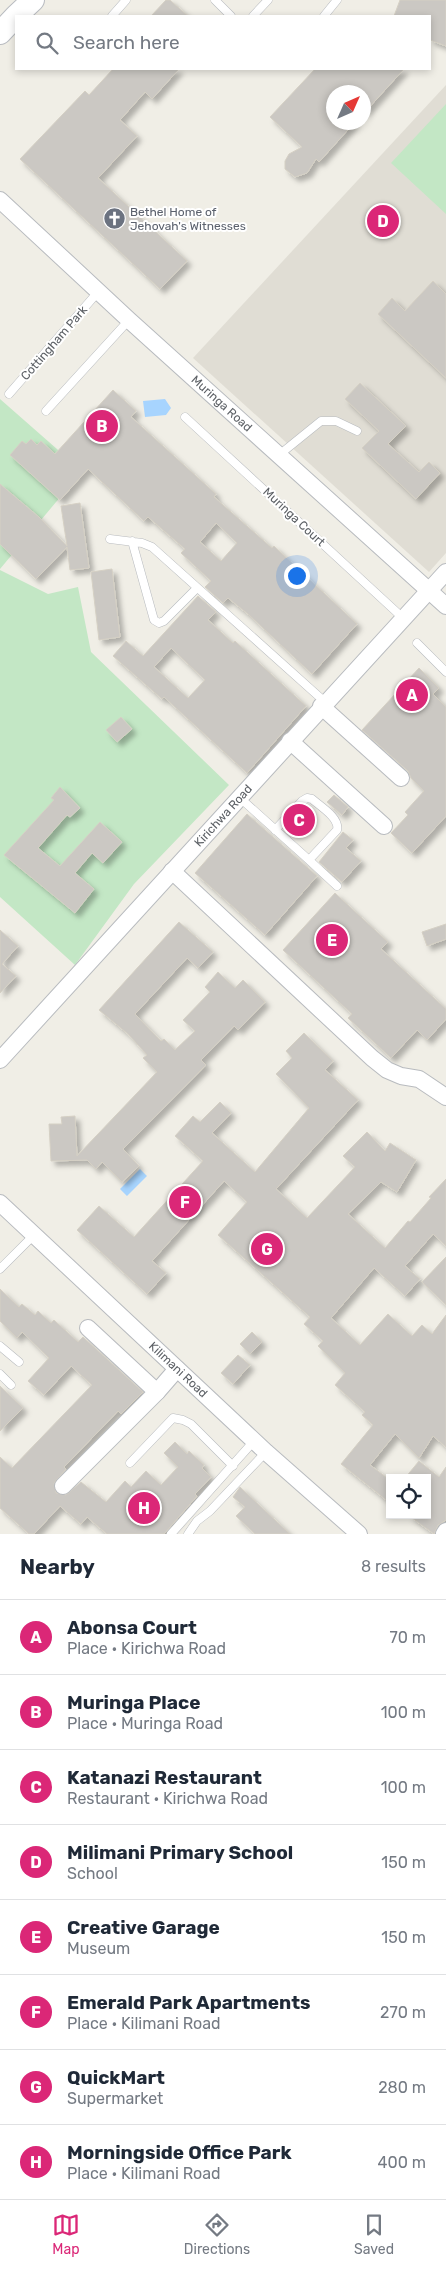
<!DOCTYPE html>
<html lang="en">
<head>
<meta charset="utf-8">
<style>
	:root { --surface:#fff; --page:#f6f6f7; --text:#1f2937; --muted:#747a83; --line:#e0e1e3; --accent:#db2777 }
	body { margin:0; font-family:Rubik,sans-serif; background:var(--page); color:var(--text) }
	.controls { position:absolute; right:15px; bottom:15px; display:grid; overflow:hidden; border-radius:0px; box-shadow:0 2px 8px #0003 }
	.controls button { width:45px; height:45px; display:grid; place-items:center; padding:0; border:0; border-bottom:1px solid var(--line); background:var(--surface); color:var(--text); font:25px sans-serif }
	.compass { position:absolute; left:326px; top:85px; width:45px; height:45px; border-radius:50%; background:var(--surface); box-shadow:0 2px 8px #0003; rotate:45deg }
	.you { position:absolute; left:296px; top:575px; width:18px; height:18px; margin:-12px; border:4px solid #fff; border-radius:50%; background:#1a73e8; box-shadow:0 0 0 8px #1a73e833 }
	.badge { display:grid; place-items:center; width:32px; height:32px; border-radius:50%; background:var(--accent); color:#fff; font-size:16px; font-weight:700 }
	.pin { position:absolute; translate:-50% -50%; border:2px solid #fff; box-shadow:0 1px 5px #0006 }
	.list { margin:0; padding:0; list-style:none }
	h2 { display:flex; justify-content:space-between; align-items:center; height:65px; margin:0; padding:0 20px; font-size:21px }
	h2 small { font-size:16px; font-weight:400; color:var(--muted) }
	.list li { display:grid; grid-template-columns:32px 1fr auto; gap:15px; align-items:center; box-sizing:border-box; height:75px; padding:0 20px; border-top:1px solid var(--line) }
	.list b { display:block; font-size:19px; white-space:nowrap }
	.list p { margin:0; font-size:16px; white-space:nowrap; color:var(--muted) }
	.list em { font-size:16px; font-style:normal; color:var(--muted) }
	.icon { flex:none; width:28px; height:28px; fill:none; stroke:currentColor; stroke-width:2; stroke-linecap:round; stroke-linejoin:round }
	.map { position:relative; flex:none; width:446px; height:1534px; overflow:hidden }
	.search { position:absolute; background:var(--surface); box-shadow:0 2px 8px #0003; left:15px; right:15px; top:15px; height:55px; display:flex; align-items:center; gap:12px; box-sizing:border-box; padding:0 18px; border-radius:0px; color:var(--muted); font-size:19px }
	.sheet { height:665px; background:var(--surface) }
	nav { display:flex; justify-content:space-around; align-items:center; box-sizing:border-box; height:70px; border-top:1px solid var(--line); background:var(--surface); font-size:14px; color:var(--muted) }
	nav a { display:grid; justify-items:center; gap:2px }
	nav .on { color:var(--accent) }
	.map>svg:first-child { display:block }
	.education { fill:#e0ddd4 }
	.green { fill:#c3e7c5 }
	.water { fill:#a7d4fe }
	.building { fill:#cbc8c3; stroke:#d5d0c4; fill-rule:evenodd; filter:url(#shadow) }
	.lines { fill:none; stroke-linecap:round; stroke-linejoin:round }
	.lane-casing { stroke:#b8bbbf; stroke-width:9 }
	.street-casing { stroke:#b8bbbf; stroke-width:18 }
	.secondary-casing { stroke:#b9bcc1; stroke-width:24 }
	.lane { stroke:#fff; stroke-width:8 }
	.street { stroke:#fff; stroke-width:16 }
	.secondary { stroke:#fff; stroke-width:22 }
	.labels { text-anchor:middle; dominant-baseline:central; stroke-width:4; stroke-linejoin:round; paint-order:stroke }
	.worship-label { font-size:12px; fill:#5b616d; stroke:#fff; text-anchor:start }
	.street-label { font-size:12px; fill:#5d6166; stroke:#fff }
</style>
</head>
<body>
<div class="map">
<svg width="446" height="1534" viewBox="0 0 446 1534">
	<defs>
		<filter id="shadow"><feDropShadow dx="4.5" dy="4.5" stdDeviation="2.5" flood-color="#0004"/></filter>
	</defs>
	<rect width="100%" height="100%" fill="#f0eee6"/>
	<path class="education" d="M446 85V553L429 572 193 358Z"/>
	<path class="green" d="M446 104V214L391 163Z
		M0 399 82 471 0 569Z
		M0 570 48 594 78 587 91 652 229 785 134 884 75 965 0 897Z"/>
	<path class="water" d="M165 399 171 408 166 415 145 417 143 401Z
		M140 1169 147 1176 127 1196 120 1189Z"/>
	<path class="building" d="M166 0H170L188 16H151Z
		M400 0H446V46L430 40V16H394Z
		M113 69H179L152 99 145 92 120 120 137 136 98 178 187 261 160 289 20 159 85 91 89 95Z
		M315 69H404L364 113V92H334V122H355L319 162 316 159 307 173 295 177 285 169V161L289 154 302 147 270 117Z
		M433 281 446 294V378L378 314 392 298 405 311Z
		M360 383 406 426 388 444 419 472 429 462 440 473 416 499 362 448 379 431 345 399Z
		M113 390 136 411 131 417 216 494 214 497 272 548 274 546 357 624 312 674 248 614 228 598 223 603 205 587 211 581 181 553 185 549 148 517 144 521 88 469 60 500 10 455 22 441 26 444 31 439 37 445 41 441 55 454ZM216 523 237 543 221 561 200 542Z
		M0 484 39 517 67 546 61 506 80 503 89 568 70 570 67 547 36 579 0 544Z
		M112 569 120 637 99 640 91 572Z
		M198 596 216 612 208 620 233 643 235 641 306 706 247 773 164 697 162 699 113 656 126 641 143 656ZM171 648 205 680 188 698 154 667Z
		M419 668 439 688 433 694 446 707V816L412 853 391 833 408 815 405 812 424 791 411 778 408 771 362 730Z
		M121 717 132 729 117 742 106 730Z
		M60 787 80 808 70 817 67 815 38 848 60 866 100 822 122 842 103 863 92 853 75 873 94 889 75 913 4 855 54 800 51 798Z
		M334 795 348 807 342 815 327 802Z
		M247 814 317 876 265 935 195 873Z
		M343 832 353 840 346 848 361 861 342 882 319 862Z
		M335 893 388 942 381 949 446 1009V1019L427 1040 417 1030 391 1058 348 1018 352 1014 283 950Z
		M179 922 213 952 198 968 187 958 135 1014 161 1041 164 1039 175 1050 195 1031 183 1020 210 992 205 987 218 972 235 988 243 980 265 1002 238 1030 234 1026 201 1060 206 1065 123 1149 139 1166 122 1182 102 1162 96 1169 87 1160 51 1161 49 1124H62L61 1117 75 1116 77 1156 157 1072 143 1058 147 1055 128 1034 99 1010Z
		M446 924V939L427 946 422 932Z
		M0 930 18 946 2 964 16 976 0 993Z
		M304 1033 333 1061 325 1070 358 1100 276 1189 307 1218 355 1167 343 1156 367 1132 385 1151 390 1143 416 1160 397 1192 381 1182 348 1214 385 1248 408 1221 410 1222 431 1198 429 1197 446 1179V1246L433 1234 405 1266 420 1279 405 1296 374 1268 331 1318 360 1345 388 1314 412 1336 422 1325 432 1334 446 1315V1447L433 1436 419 1458 395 1434 370 1465 390 1480V1503L341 1464 373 1425 362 1415 365 1412 335 1385 345 1373 318 1346 323 1341 304 1324 310 1317 218 1235 247 1202 224 1181 152 1261 166 1273 147 1294 77 1230 99 1206 134 1237 203 1161 175 1136 193 1116 200 1122 220 1102 231 1113 212 1133 255 1172 309 1108 276 1074 292 1058 286 1051Z
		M446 1257V1305L422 1282Z
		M0 1289 19 1307 22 1304 35 1315 38 1311 51 1323 54 1320 78 1342 83 1337 143 1392 121 1414 118 1411 64 1467 66 1469 54 1483 56 1493 66 1495 81 1482 106 1502 125 1481 131 1487 146 1471 161 1485 178 1467 164 1453 175 1442 187 1454 189 1451 204 1465 202 1468 211 1477 195 1494 197 1496 164 1534H107L87 1517 81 1524 60 1506 34 1534H29L0 1508V1457L12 1468 92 1385 71 1366 44 1395 28 1381 49 1358 22 1332 17 1338 0 1321Z
		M252 1332 262 1342 250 1354 240 1344Z
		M238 1355 250 1365 233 1384 221 1373Z
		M0 1386 23 1408 0 1431Z
		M419 1461 439 1477 446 1467V1520L438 1525 434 1534 408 1515H427V1478H405Z
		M240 1487 290 1534H255L236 1516 245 1507 233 1497Z"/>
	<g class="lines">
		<defs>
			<path id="lane" d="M215 0 231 16
				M112 16 126 0
				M253 16 268 0
				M324 16 337 0
				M9 394 98 292
				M46 411 129 320
				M185 417 403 618
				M279 455 321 421H336L357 431
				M110 539 142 543 152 547 325 702
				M132 541 154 620 159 623 164 621 197 588
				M417 643 446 672
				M239 797 309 860 337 830C340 818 320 806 312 799L307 798 302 801 275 830
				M309 860 337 886
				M0 1269 34 1235
				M0 1346 19 1362
				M0 1374 11 1385
				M130 1463 173 1418 183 1420 191 1424 233 1466
				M171 1534 254 1441
				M188 1534 197 1521 210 1511 266 1452"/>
			<g id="street">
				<path id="s1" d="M0 200 129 320 446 606"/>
				<path d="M321 706 401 778"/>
				<path d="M290 741 384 826"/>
				<path d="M172 871 372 1058 387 1070 401 1076 419 1079 446 1097"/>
				<path id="s2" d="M0 1060 446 572"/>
				<path id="s3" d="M0 1203 266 1452 359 1534"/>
				<path d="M88 1328 157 1392 177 1369"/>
				<path d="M63 1486 157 1392"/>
				<path d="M444 1534 446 1531"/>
			</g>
			<path id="secondary" d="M16 16 33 0
				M0 33 16 16"/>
		</defs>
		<use href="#lane" class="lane-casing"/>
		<use href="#street" class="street-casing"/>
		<use href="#secondary" class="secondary-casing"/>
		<use href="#lane" class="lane"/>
		<use href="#street" class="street"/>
		<use href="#secondary" class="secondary"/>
	</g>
	<defs>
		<symbol id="church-disc" viewBox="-11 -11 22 22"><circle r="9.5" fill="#6b7280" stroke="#fff"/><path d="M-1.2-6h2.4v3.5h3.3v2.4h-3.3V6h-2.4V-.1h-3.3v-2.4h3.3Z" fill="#fff"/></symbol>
	</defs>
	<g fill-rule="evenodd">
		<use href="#church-disc" x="102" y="206" width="25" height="25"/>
	</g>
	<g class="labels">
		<g class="worship-label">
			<text x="130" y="212">Bethel Home of<tspan x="130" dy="14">Jehovah's Witnesses</tspan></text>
		</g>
		<g class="street-label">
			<text transform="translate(54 343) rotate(-49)">Cottingham Park</text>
			<text stroke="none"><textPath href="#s1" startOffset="301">Muringa Road</textPath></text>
			<text transform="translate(294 517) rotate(43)">Muringa Court</text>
			<text stroke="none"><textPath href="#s2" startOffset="331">Kirichwa Road</textPath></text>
			<text stroke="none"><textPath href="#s3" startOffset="244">Kilimani Road</textPath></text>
		</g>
	</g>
</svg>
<div class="controls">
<button><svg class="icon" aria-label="locate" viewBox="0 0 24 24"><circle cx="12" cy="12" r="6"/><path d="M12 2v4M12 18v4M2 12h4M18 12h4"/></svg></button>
</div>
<svg class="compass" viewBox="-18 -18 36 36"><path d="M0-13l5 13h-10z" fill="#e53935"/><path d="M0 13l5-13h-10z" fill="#747a83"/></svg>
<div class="you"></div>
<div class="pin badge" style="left:412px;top:695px">A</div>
<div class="pin badge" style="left:102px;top:426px">B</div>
<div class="pin badge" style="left:299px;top:820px">C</div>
<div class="pin badge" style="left:383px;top:221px">D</div>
<div class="pin badge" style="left:332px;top:940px">E</div>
<div class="pin badge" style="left:185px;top:1202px">F</div>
<div class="pin badge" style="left:267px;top:1249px">G</div>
<div class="pin badge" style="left:144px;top:1508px">H</div>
<div class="search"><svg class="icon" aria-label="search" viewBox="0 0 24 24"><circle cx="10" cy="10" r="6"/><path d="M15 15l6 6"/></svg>Search here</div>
</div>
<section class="sheet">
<h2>Nearby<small>8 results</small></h2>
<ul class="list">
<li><span class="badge">A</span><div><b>Abonsa Court</b><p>Place · Kirichwa Road</p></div><em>70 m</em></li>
<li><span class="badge">B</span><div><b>Muringa Place</b><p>Place · Muringa Road</p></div><em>100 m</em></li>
<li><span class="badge">C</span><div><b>Katanazi Restaurant</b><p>Restaurant · Kirichwa Road</p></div><em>100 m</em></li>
<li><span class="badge">D</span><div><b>Milimani Primary School</b><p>School</p></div><em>150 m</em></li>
<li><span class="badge">E</span><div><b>Creative Garage</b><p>Museum</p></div><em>150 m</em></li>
<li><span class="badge">F</span><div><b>Emerald Park Apartments</b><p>Place · Kilimani Road</p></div><em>270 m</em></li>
<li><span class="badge">G</span><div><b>QuickMart</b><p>Supermarket</p></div><em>280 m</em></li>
<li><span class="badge">H</span><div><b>Morningside Office Park</b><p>Place · Kilimani Road</p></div><em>400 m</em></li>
</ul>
</section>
<nav>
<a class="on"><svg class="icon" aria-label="map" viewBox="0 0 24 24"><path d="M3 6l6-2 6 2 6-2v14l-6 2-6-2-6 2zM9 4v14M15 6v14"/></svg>Map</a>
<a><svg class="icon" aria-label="directions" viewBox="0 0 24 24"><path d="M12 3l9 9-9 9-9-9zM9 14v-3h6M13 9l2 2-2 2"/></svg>Directions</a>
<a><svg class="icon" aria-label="saved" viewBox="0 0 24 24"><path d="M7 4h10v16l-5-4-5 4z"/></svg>Saved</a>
</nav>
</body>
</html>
